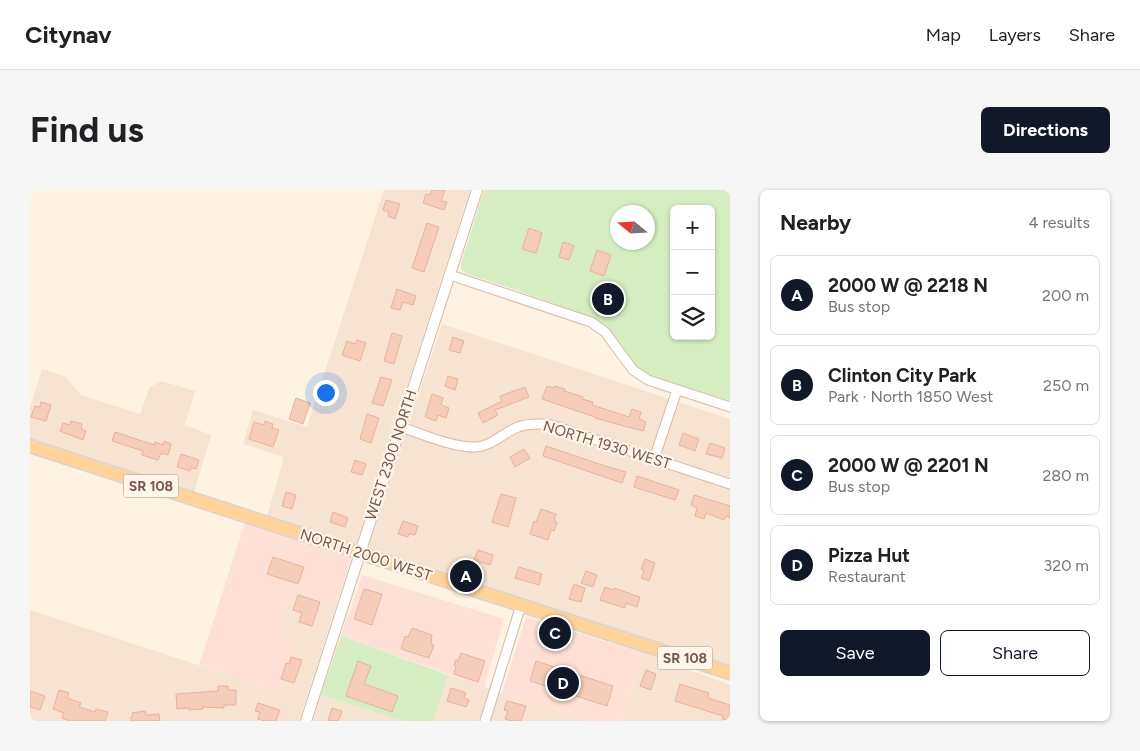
<!DOCTYPE html>
<html lang="en">
<head>
<meta charset="utf-8">
<style>
	:root { --surface:#fff; --page:#f6f6f6; --text:#202124; --muted:#757577; --line:#e0e0e0; --accent:#111827 }
	body { margin:0; font-family:Figtree,sans-serif; background:var(--page); color:var(--text) }
	.controls { position:absolute; right:15px; top:15px; display:grid; overflow:hidden; border-radius:8px; box-shadow:0 1px 4px #0004 }
	.controls button { width:45px; height:45px; display:grid; place-items:center; padding:0; border:0; border-bottom:1px solid var(--line); background:var(--surface); color:var(--text); font:25px sans-serif }
	.compass { position:absolute; left:580px; top:15px; width:45px; height:45px; border-radius:50%; background:var(--surface); box-shadow:0 1px 4px #0004; rotate:288deg }
	.you { position:absolute; left:295px; top:202px; width:18px; height:18px; margin:-12px; border:4px solid #fff; border-radius:50%; background:#1a73e8; box-shadow:0 0 0 8px #1a73e833 }
	.badge { display:grid; place-items:center; width:32px; height:32px; border-radius:50%; background:var(--accent); color:#fff; font-size:16px; font-weight:700 }
	.pin { position:absolute; translate:-50% -50%; border:2px solid #fff; box-shadow:0 1px 5px #0006 }
	.list { margin:0; padding:0; list-style:none }
	h2 { display:flex; justify-content:space-between; align-items:center; height:65px; margin:0; padding:0 20px; font-size:21px }
	h2 small { font-size:16px; font-weight:400; color:var(--muted) }
	.list li { display:grid; grid-template-columns:32px 1fr auto; gap:15px; align-items:center; box-sizing:border-box; height:80px; margin:0 10px 10px; padding:0 10px; border:1px solid var(--line); border-radius:8px }
	.list b { display:block; font-size:19px; white-space:nowrap }
	.list p { margin:0; font-size:16px; white-space:nowrap; color:var(--muted) }
	.list em { font-size:16px; font-style:normal; color:var(--muted) }
	.actions { display:flex; gap:10px; padding:15px 20px }
	.actions a { flex:1; padding:11px 0; border:1px solid var(--accent); border-radius:8px; text-align:center; font-size:18px; color:var(--accent) }
	.actions .main { background:var(--accent); color:#fff }
	.icon { flex:none; width:28px; height:28px; fill:none; stroke:currentColor; stroke-width:2; stroke-linecap:round; stroke-linejoin:round }
	.map { position:relative; flex:none; width:700px; height:531px; overflow:hidden; border-radius:8px }
	header { display:flex; align-items:center; gap:30px; box-sizing:border-box; height:70px; padding:0 25px; background:var(--surface); border-bottom:1px solid var(--line) }
	header strong { font-size:24px }
	nav { display:flex; gap:28px; margin-inline-start:auto; font-size:18px }
	.intro { display:flex; align-items:center; justify-content:space-between; box-sizing:border-box; height:120px; padding:0 30px }
	h1 { margin:0; font-size:35px }
	.button { padding:12px 22px; border-radius:8px; background:var(--accent); color:#fff; font-size:18px; font-weight:700 }
	main { display:flex; gap:30px; padding:0 30px }
	aside { flex:1; background:var(--surface); border-radius:8px; box-shadow:0 1px 4px #0004 }
	.map>svg:first-child { display:block }
	.residential { fill:#f6e3d1 }
	.commercial { fill:#ffe0d6 }
	.green { fill:#d5edc0; fill-rule:evenodd }
	.building { fill:#f6cdb8; stroke:#eab197 }
	.lines { fill:none; stroke-linecap:round; stroke-linejoin:round }
	.minor-casing { stroke:#d3baab; stroke-width:11 }
	.tertiary-casing { stroke:#d3baab; stroke-width:12 }
	.primary-casing { stroke:#dcd3cf; stroke-width:15 }
	.minor { stroke:#fff; stroke-width:9 }
	.tertiary { stroke:#fff; stroke-width:10 }
	.primary { stroke:#ffd399; stroke-width:12 }
	.labels { text-anchor:middle; dominant-baseline:central; stroke-width:4.5; stroke-linejoin:round; paint-order:stroke }
	.shield { fill:#fff6eb; stroke:#a18578; stroke-width:1 }
	.shield-label { font-size:14px; font-weight:bold; fill:#795547 }
	.street-label { font-size:15px; fill:#795547; stroke:#fff6eb }
</style>
</head>
<body>
<header>
<strong>Citynav</strong>
<nav><a>Map</a><a>Layers</a><a>Share</a></nav>
</header>
<div class="intro"><h1>Find us</h1><a class="button">Directions</a></div>
<main>
<div class="map">
<svg width="700" height="531" viewBox="0 0 700 531">
	<rect width="100%" height="100%" fill="#fef2e3"/>
	<path class="residential" d="M354 0H440L326 356 237 327 254 267 213 254 223 220 277 237Z
		M412 134 700 229V477L338 359Z
		M12 179 36 187 51 205 110 224 120 197 131 191 165 201 155 235 181 245 164 303 0 250V218Z
		M268 402 307 413 269 531H0V420L247 501 265 448 249 443 262 404Z
		M613 463 700 495V531H591Z
		M418 485 559 531H403Z
		M291 505 373 531H282Z"/>
	<path class="commercial" d="M215 333 321 368 307 413 268 402 262 404 249 443 265 448 247 501 169 475Z
		M332 385 474 429 454 497 311 446Z
		M496 427 613 463 591 531H559L472 503Z"/>
	<path class="green" d="M454 0H700V211L617 184 605 174 581 142 567 130 495 103 435 83 431 78V74ZM644 19H681V146H644ZM588 22H618V52H588Z
		M311 446 418 485 403 531H373L291 505Z"/>
	<path class="building" d="M402 0H415L411 11 417 12 414 20 393 13 396 4 400 5Z
		M356 10 370 14 365 29 358 26 359 22 353 20Z
		M397 33 409 37 394 82 382 78Z
		M499 38 512 43 506 63 492 59Z
		M533 52 544 56 539 70 529 67Z
		M567 60 581 65 574 86 560 81Z
		M367 99 386 106 383 115 373 112 370 120 361 118Z
		M362 143 372 146 364 174 354 171Z
		M423 147 434 151 430 163 419 160Z
		M327 150 336 153 330 171 312 165 317 151 325 154Z
		M418 186 428 189 425 200 415 196Z
		M351 187 362 190 353 216 342 213Z
		M517 196 524 198 525 196 535 199 534 201 553 207 552 209 563 212 562 215 599 227 602 219 611 222 609 229 616 232 613 241 565 228V227L512 209Z
		M495 197 499 207 465 220 468 225 453 233 448 223 472 211 470 206Z
		M402 204 413 208 411 215 419 218 416 228 408 225 406 231 395 227Z
		M266 208 280 213 273 234 259 229Z
		M11 212 21 215 16 231 1 227 5 216 10 217Z
		M337 224 349 228 341 253 330 249Z
		M41 231 52 234 51 239 56 241 53 250 30 241 33 233 40 235Z
		M235 231 243 234 242 238 249 240 243 257 219 249 224 232 234 235Z
		M85 242 124 255 125 252 133 255 134 251 141 254 138 265 131 263 128 270 112 265 113 261 82 251Z
		M653 243 669 249 665 261 649 255Z
		M680 253 695 258 692 268 676 264Z
		M516 256 572 275 596 282 592 293 513 266Z
		M494 259 500 268 485 277 480 267Z
		M151 264 169 270 166 279 161 278 160 281 147 277Z
		M325 270 336 274 332 285 321 282Z
		M607 286 649 300 645 310 604 297Z
		M256 302 266 305 262 319 252 316Z
		M471 304 486 308 478 337 462 332Z
		M664 305 700 316V328L696 326 694 330 676 323 674 329 665 326 667 318 661 315Z
		M511 319 526 324 524 331 527 332 524 341 521 340 518 350 500 344 504 331 506 332Z
		M303 322 318 328 315 337 300 332Z
		M373 331 388 336 385 345 379 344 378 347 368 344Z
		M448 360 463 365 460 375 444 370Z
		M243 367 274 377 268 394 237 384Z
		M615 369 625 373 619 391 611 388 614 380 611 379Z
		M489 377 512 384 509 395 485 388Z
		M556 381 567 385 563 397 551 393Z
		M544 394 555 398 551 412 539 409Z
		M575 397 583 400 584 398 610 407 607 417 596 413 595 418 570 410Z
		M334 399 352 404 342 435 324 429Z
		M268 405 290 412 282 436 269 432 272 423 263 420Z
		M382 438 402 445 401 454 404 455 399 468 371 459 375 446 378 447Z
		M431 463 455 471 448 492 424 484 426 477 424 476 426 470 428 471Z
		M261 467 272 470 264 493 251 489 256 473 259 474Z
		M328 471 341 476 334 494 368 506 362 522 316 506Z
		M506 471 583 496 577 516 500 491Z
		M616 480 626 484 621 500 610 496Z
		M650 494 679 503 678 508 700 515V531L692 529 693 526 645 511Z
		M188 496H198V500H206V515H194V518L172 517 173 519 159 520V518L147 519 146 504 188 501Z
		M421 498 436 503 434 508 439 510 436 517 417 511Z
		M29 500 39 503 37 508 51 513 49 517 65 522 66 519 78 522 75 531H40L32 528 34 523 23 519Z
		M0 501 15 506 10 520 0 517Z
		M477 511 496 516 491 531H481L475 529 478 521 474 520Z
		M228 513 250 520 246 531H235L228 529 230 522 225 521Z
		M302 518 312 521 308 531H298Z
		M115 521 116 525 129 524 130 531H101V527L103 526 102 523Z"/>
	<g class="lines">
		<defs>
			<path id="minor" d="M420 85 561 132 575 142 603 180 618 190 700 217
				M371 237C392 244 424 258 446 257 462 256 473 243 488 237 497 233 508 234 518 234L700 294
				M624 269 647 200
				M455 531 491 415"/>
			<path id="tertiary" d="M276 531 447 0"/>
			<path id="primary" d="M0 256 700 483"/>
		</defs>
		<use href="#minor" class="minor-casing"/>
		<use href="#tertiary" class="tertiary-casing"/>
		<use href="#primary" class="primary-casing"/>
		<use href="#minor" class="minor"/>
		<use href="#tertiary" class="tertiary"/>
		<use href="#primary" class="primary"/>
	</g>
	<g class="labels">
		<g class="shield">
			<rect x="93.5" y="284.5" width="55" height="23" rx="4"/>
			<rect x="627.5" y="456.5" width="55" height="23" rx="4"/>
		</g>
		<g class="shield-label">
			<text x="121" y="296">SR 108</text>
			<text x="655" y="468">SR 108</text>
		</g>
		<g class="street-label">
			<text transform="translate(577 255) rotate(17)">NORTH 1930 WEST</text>
			<text transform="translate(361 265) rotate(-72)">WEST 2300 NORTH</text>
			<text transform="translate(336 365) rotate(18)">NORTH 2000 WEST</text>
		</g>
	</g>
</svg>
<div class="controls">
<button>+</button>
<button>−</button>
<button><svg class="icon" aria-label="layers" viewBox="0 0 24 24"><path d="M12 4l9 5-9 5-9-5zM3 14l9 5 9-5"/></svg></button>
</div>
<svg class="compass" viewBox="-18 -18 36 36"><path d="M0-13l5 13h-10z" fill="#e53935"/><path d="M0 13l5-13h-10z" fill="#757577"/></svg>
<div class="you"></div>
<div class="pin badge" style="left:436px;top:386px">A</div>
<div class="pin badge" style="left:578px;top:109px">B</div>
<div class="pin badge" style="left:525px;top:443px">C</div>
<div class="pin badge" style="left:533px;top:493px">D</div>
</div>
<aside>
<h2>Nearby<small>4 results</small></h2>
<ul class="list">
<li><span class="badge">A</span><div><b>2000 W @ 2218 N</b><p>Bus stop</p></div><em>200 m</em></li>
<li><span class="badge">B</span><div><b>Clinton City Park</b><p>Park · North 1850 West</p></div><em>250 m</em></li>
<li><span class="badge">C</span><div><b>2000 W @ 2201 N</b><p>Bus stop</p></div><em>280 m</em></li>
<li><span class="badge">D</span><div><b>Pizza Hut</b><p>Restaurant</p></div><em>320 m</em></li>
</ul>
<div class="actions"><a class="main">Save</a><a>Share</a></div>
</aside>
</main>
</body>
</html>
